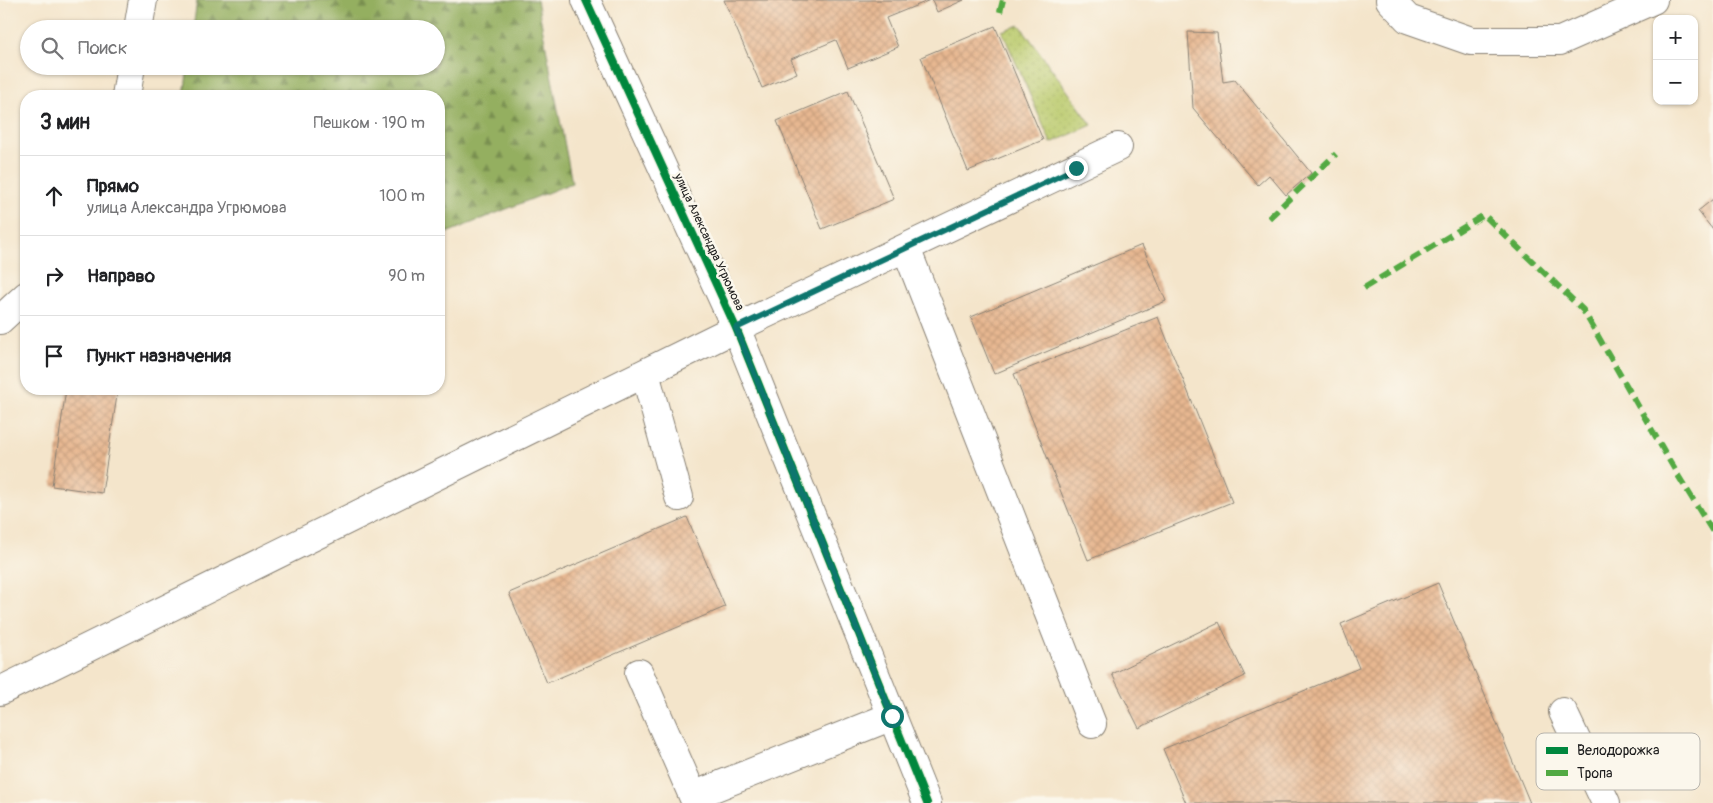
<!DOCTYPE html>
<html lang="ru">
<head>
<meta charset="utf-8">
<style>
	:root { --surface:#fff; --page:#f2f2f2; --text:#202124; --muted:#757577; --line:#e0e0e0 }
	body { margin:0; font-family:Pangolin,sans-serif; background:var(--page); color:var(--text) }
	.controls { position:absolute; right:15px; top:15px; display:grid; overflow:hidden; border-radius:10px; box-shadow:0 1px 4px #0004 }
	.controls button { width:45px; height:45px; display:grid; place-items:center; padding:0; border:0; border-bottom:1px solid var(--line); background:var(--surface); color:var(--text); font:25px sans-serif }
	.stop { position:absolute; width:15px; height:15px; margin:-11px; border:4px solid #0f766e; border-radius:50%; background:#fff }
	.stop.end { background:#0f766e; border-color:#fff; box-shadow:0 1px 5px #0008 }
	.list { margin:0; padding:0; list-style:none }
	h2 { display:flex; justify-content:space-between; align-items:center; height:65px; margin:0; padding:0 20px; font-size:21px }
	h2 small { font-size:16px; font-weight:400; color:var(--muted) }
	.list li { display:grid; grid-template-columns:32px 1fr auto; gap:15px; align-items:center; box-sizing:border-box; height:80px; padding:0 20px; border-top:1px solid var(--line) }
	.list b { display:block; font-size:19px; white-space:nowrap }
	.list p { margin:0; font-size:16px; white-space:nowrap; color:var(--muted) }
	.list em { font-size:16px; font-style:normal; color:var(--muted) }
	.icon { flex:none; width:28px; height:28px; fill:none; stroke:currentColor; stroke-width:2; stroke-linecap:round; stroke-linejoin:round }
	.map { position:relative; flex:none; width:1713px; height:803px; overflow:hidden }
	.search { position:absolute; background:var(--surface); box-shadow:0 1px 4px #0004; left:20px; top:20px; width:425px; height:55px; display:flex; align-items:center; gap:12px; box-sizing:border-box; padding:0 18px; border-radius:28px; color:var(--muted); font-size:19px }
	.panel { position:absolute; background:var(--surface); box-shadow:0 1px 4px #0004; left:20px; top:90px; width:425px; height:305px; border-radius:20px }
	.map>svg:first-child { display:block }
	.green { fill:url(#green-dots); stroke:#6c7445 }
	.forest { fill:url(#forest-firs); stroke:#58663e }
	.building { fill:url(#building-cross-hatch) }
	.lines { fill:none; stroke-linecap:round; stroke-linejoin:round }
	.minor-casing { stroke:#888074; stroke-width:30 }
	.minor { stroke:#fff; stroke-width:28 }
	.quiet { stroke:#52a943; stroke-width:6; stroke-dasharray:12 6; stroke-linecap:butt }
	.cycleway-casing { stroke:#fbf7ec; stroke-width:11 }
	.cycleway { stroke:#00873e; stroke-width:8 }
	.route { stroke:#0f766e; stroke-width:6 }
	.labels { text-anchor:middle; dominant-baseline:central; stroke-width:5; stroke-linejoin:round; paint-order:stroke }
	.street-label { font-size:12px; fill:#1c1c1c; stroke:#fbf7ec }
	.key { fill:#fbf7ec; stroke:#b8b5ae; stroke-width:1 }
	.key-label { font-size:14px; fill:#1c1c1c }
</style>
</head>
<body>
<div class="map">
<svg width="1713" height="803" viewBox="0 0 1713 803">
	<defs>
		<pattern id="green-dots" width="8" height="8" patternUnits="userSpaceOnUse" patternTransform="scale(1.25)"><rect width="8" height="8" fill="#bbcb6e"/><path d="M2 2h.1M6 6h.1" fill="none" stroke="#a0ae5f" stroke-width="1.8" stroke-linecap="round"/></pattern>
		<pattern id="forest-firs" width="22" height="20" patternUnits="userSpaceOnUse" patternTransform="scale(1.25)"><rect width="22" height="20" fill="#94af61"/><path d="M5 1l3.5 6h-7zM16 11l3.5 6h-7z" fill="#788e4f"/></pattern>
		<pattern id="building-cross-hatch" width="8" height="8" patternUnits="userSpaceOnUse" patternTransform="scale(1.25)"><rect width="8" height="8" fill="#e7b791"/><path d="M0 0l8 8M0 8l8-8" fill="none" stroke="#c69d7c"/></pattern>
	</defs>
	<rect width="100%" height="100%" fill="#fbf7ec"/>
	<filter id="ink" filterUnits="userSpaceOnUse"><feTurbulence type="fractalNoise" baseFrequency=".02" numOctaves="2"/><feDisplacementMap in="SourceGraphic" scale="10" xChannelSelector="R" yChannelSelector="G"/><feConvolveMatrix kernelMatrix="1 2 1 2 8 2 1 2 1" color-interpolation-filters="sRGB"/></filter>
	<filter id="wash" filterUnits="userSpaceOnUse"><feTurbulence type="fractalNoise" baseFrequency=".0096" numOctaves="4" result="noise"/><feDisplacementMap in="SourceGraphic" scale="20" xChannelSelector="R" yChannelSelector="G"/><feGaussianBlur stdDeviation="1.12" result="paint"/><feColorMatrix in="noise" values="0 0 0 0 0 0 0 0 0 0 0 0 0 0 0 0 0 1.4 0 .05"/><feComposite in="paint" operator="in"/></filter>
	<g filter="url(#wash)">
		<rect width="100%" height="100%" fill="#f4e5cb"/>
		<path class="green" d="M1020 25 1092 125 1051 143 1002 31Z"/>
		<path class="forest" d="M197 0H537L572 183 439 236V96H184L188 66H436V29H193Z"/>
		<g id="blocks">
			<path class="building" d="M724 0H930L886 18 898 47 848 68 836 40 791 59 797 73 762 88Z
				M932 0H964L937 12Z
				M995 26 1043 140 968 171 921 57Z
				M1188 32 1217 33 1223 82 1235 80 1311 173 1286 195 1269 175 1258 185 1193 108Z
				M848 91 894 199 822 229 777 121Z
				M1713 199V230L1698 211Z
				M1142 245 1166 301 994 374 971 317Z
				M1158 317 1232 502 1088 560 1014 374Z
				M66 389H118L102 493 52 486Z
				M687 517 725 607 547 683 509 593Z
				M1438 583 1530 803H1186L1163 749 1359 668 1341 624Z
				M1219 622 1245 676 1139 728 1112 674Z"/>
		</g>
	</g>
	<g filter="url(#ink)">
		<use href="#blocks" fill-opacity="0" stroke="#888074" stroke-width="1"/>
		<g class="lines">
			<defs>
				<path id="minor" d="M586 0 736 328 927 803
					M1390 0 1408 19 1471 41H1560L1653 0
					M138 29 143 0
					M126 96 131 66
					M906 248 1092 724
					M0 320 26 296
					M645 373 679 497
					M639 673 696 803
					M0 691 736 328 1118 147
					M1563 712 1606 803
					M693 796 892 716"/>
			</defs>
			<use href="#minor" class="minor-casing"/>
			<use href="#minor" class="minor"/>
			<path class="quiet" d="M1000 12 1003 0
				M1269 218 1336 154
				M1364 288 1484 215 1583 310 1679 477 1713 532"/>
			<defs>
				<path id="cycleway" d="M586 0 736 328 927 803"/>
			</defs>
			<use href="#cycleway" class="cycleway-casing"/>
			<use href="#cycleway" class="cycleway"/>
		</g>
	</g>
	<g class="lines" filter="url(#ink)">
		<path class="route" d="M892 716 736 328 1076 168"/>
	</g>
	<g class="labels">
		<g class="street-label">
			<text transform="translate(709 242) rotate(65)">улица Александра Угрюмова</text>
		</g>
	</g>
	<rect x="1536" y="733" width="164" height="57" rx="8" class="key"/>
	<rect x="1546" y="747" width="22" height="7" fill="#00873e"/>
	<rect x="1546" y="770" width="22" height="6" fill="#52a943"/>
	<g class="key-label">
		<text x="1577" y="755">Велодорожка</text>
		<text x="1577" y="778">Тропа</text>
	</g>
</svg>
<div class="controls">
<button>+</button>
<button>−</button>
</div>
<div class="stop" style="left:892px;top:716px"></div>
<div class="stop end" style="left:1076px;top:168px"></div>
<div class="search"><svg class="icon" aria-label="search" viewBox="0 0 24 24"><circle cx="10" cy="10" r="6"/><path d="M15 15l6 6"/></svg>Поиск</div>
<section class="panel">
<h2>3 мин<small>Пешком · 190 m</small></h2>
<ul class="list">
<li><svg class="icon" aria-label="ahead" viewBox="0 0 24 24"><path d="M12 20V5M6 11l6-6 6 6"/></svg><div><b>Прямо</b><p>улица Александра Угрюмова</p></div><em>100 m</em></li>
<li><svg class="icon" aria-label="right" viewBox="0 0 24 24"><path d="M7 20v-9h11M14 6l5 5-5 5"/></svg><div><b>Направо</b></div><em>90 m</em></li>
<li><svg class="icon" aria-label="arrive" viewBox="0 0 24 24"><path d="M6 21V4h12l-3 4 3 4H6"/></svg><div><b>Пункт назначения</b></div></li>
</ul>
</section>
</div>
</body>
</html>
